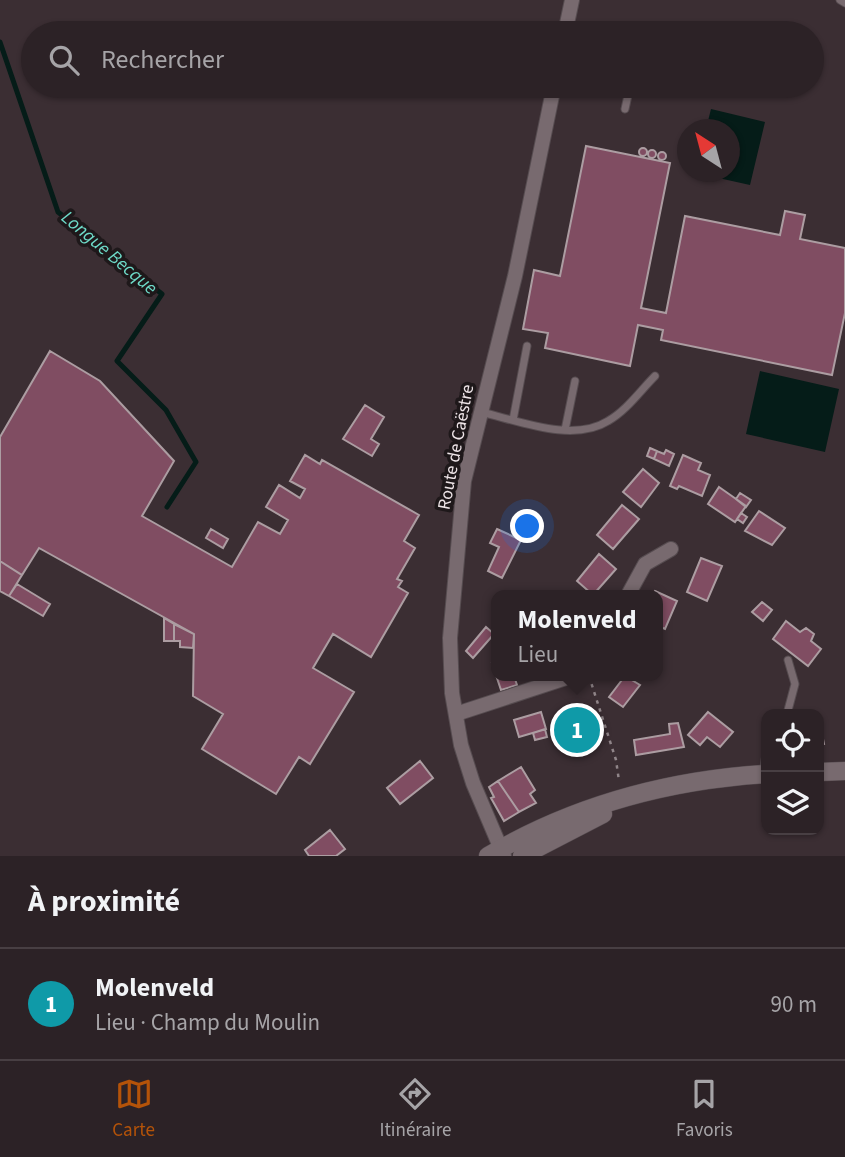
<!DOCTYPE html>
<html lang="fr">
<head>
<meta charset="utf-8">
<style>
	:root { --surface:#2c2226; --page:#342a2e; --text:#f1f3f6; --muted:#a6a4a7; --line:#483f43; --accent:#b45309 }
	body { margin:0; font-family:"Source Sans 3",sans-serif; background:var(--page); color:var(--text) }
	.controls { position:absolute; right:21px; bottom:21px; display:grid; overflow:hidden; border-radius:14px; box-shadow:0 2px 5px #0004 }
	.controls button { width:63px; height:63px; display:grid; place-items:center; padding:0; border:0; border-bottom:2px solid var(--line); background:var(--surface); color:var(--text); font:35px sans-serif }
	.compass { position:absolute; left:677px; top:119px; width:63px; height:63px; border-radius:50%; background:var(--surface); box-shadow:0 2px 5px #0004; rotate:324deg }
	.you { position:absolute; left:528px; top:527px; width:24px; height:24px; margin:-18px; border:5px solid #fff; border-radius:50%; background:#1a73e8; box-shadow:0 0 0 10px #1a73e833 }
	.badge { display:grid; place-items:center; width:46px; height:46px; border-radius:50%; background:var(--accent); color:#fff; font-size:23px; font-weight:700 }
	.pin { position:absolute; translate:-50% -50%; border:4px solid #fff; box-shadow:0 2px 7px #0006 }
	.popup { position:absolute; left:491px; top:590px; width:172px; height:91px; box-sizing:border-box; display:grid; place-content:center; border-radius:14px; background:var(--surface); filter:drop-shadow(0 2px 5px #0005); font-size:23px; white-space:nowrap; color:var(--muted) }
	.popup b { font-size:26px; color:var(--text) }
	.popup::after { content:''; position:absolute; left:50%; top:100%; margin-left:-14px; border:14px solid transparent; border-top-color:var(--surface) }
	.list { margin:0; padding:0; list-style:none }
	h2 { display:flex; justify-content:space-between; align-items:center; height:91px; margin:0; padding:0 28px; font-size:30px }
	h2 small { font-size:23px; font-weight:400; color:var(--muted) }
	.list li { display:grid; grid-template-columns:46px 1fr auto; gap:21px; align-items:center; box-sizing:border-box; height:112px; padding:0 28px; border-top:2px solid var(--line) }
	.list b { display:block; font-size:26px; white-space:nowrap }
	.list p { margin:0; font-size:23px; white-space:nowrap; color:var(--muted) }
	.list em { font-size:23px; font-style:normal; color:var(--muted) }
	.icon { flex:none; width:38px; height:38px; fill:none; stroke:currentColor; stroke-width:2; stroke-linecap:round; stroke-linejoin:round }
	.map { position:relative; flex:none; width:845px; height:856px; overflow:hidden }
	.search { position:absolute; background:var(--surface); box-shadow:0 2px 5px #0004; left:21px; right:21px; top:21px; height:77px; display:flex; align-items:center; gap:18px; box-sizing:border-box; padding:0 24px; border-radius:38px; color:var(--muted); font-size:26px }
	.sheet { height:203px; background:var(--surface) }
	nav { display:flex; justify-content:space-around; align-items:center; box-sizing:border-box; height:98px; border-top:2px solid var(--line); background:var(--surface); font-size:19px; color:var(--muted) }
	nav a { display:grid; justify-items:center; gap:4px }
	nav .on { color:var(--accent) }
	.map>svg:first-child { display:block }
	.water { fill:#051c18 }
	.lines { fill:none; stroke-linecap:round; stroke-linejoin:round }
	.stream { stroke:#051c18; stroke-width:5 }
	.building { fill:#804d62; stroke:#ac9da2; stroke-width:2 }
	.service-casing { stroke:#564c50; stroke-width:9 }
	.minor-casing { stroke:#564c50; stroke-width:16 }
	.tertiary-casing { stroke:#564c50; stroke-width:19 }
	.path { stroke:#908589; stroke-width:2.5; stroke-dasharray:3.5 5; stroke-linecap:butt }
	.service { stroke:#786a6f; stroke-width:7 }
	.minor { stroke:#786a6f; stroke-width:14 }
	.tertiary { stroke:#786a6f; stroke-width:18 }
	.labels { text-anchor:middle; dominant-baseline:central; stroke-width:7; stroke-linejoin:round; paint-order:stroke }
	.street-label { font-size:18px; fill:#ede4e7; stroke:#1e181a }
	.water-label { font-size:19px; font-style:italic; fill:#6edbc9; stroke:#1e181a }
</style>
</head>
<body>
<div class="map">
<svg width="845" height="856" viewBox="0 0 845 856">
	<rect width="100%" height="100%" fill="#3b2e33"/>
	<path class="water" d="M711 109 765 122 750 185 696 173 730 172V130L706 129Z
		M760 371 839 389 825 452 746 434Z"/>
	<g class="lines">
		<path class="stream" d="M0 42 58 212 162 294 117 361 166 410 196 462 167 507"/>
	</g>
	<path class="building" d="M586 146 670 163 641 308 666 313 685 216 780 235 785 211 805 215 800 239 845 248V313L832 375 661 340 663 330 638 325 630 366 545 348 548 333 523 329 534 270 560 276Z
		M639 152a4 4 0 1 1 8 0a4 4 0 1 1-8 0Z
		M648 154a4 4 0 1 1 8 0a4 4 0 1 1-8 0Z
		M658 156a4 4 0 1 1 8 0a4 4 0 1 1-8 0Z
		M50 351 100 381 174 461 142 516 232 567 258 522 280 534 288 520 266 507 279 485 300 498 305 489 290 481 305 455 320 464 322 460 419 515 404 541 415 548 397 579 402 581 398 587 408 593 371 657 333 634 313 668 354 692 310 764 299 757 276 794 202 749 223 714 193 696 194 634 39 548 22 575 0 561V437Z
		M365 405 384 417 371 439 379 444 372 456 343 439Z
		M650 448 657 451 654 459 647 456Z
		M666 450 674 454 669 466 654 459 657 451 664 454Z
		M683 455 701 463 698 470 710 475 702 496 679 486 677 489 670 486Z
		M643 469 659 483 641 507 623 492Z
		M719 487 746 506 735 522 708 504Z
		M740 493 751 500 746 507 736 499Z
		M622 505 639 519 613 549 597 535Z
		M759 511 785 528 772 545 745 531Z
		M741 513 747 517 743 523 737 519Z
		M211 529 228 539 223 548 206 538Z
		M497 529 521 540 502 578 488 571 499 547 490 543Z
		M599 554 616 569 593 595 577 581Z
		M701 558 722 566 707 601 687 592Z
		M0 561 22 575 9 596 0 591Z
		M17 584 50 604 43 616 9 596Z
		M655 591 677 601 665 629 658 626V595H653Z
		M762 602 772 610 763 621 752 612Z
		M164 618 174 624V641H164Z
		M786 621 800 632 806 628 814 634 811 641 821 649 808 666 773 639Z
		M174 624 194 634 193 648 180 647V641H174Z
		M486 627 494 634 473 658 466 651Z
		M496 661V676H514L517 685 501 690 492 663Z
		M625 676 640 685 623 707 609 697Z
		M541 712 546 729 519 737 514 720Z
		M708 712 733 732 720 747 707 737 700 745 688 735Z
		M592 717 597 733 562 744 557 728Z
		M819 719 824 744 819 745Z
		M678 723 684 747 636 755 634 740 670 734 669 724Z
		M545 729 547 737 535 740 533 733Z
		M597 733 599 739 564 751 562 744Z
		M420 761 433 778 400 804 387 788Z
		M521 767 535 790 530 794 536 803 519 812 498 781Z
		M498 781 519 812 504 821 491 798 494 797 489 787Z
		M330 830 345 849 336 856H309L305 850Z"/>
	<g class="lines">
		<defs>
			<path id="service" d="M840 0 845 3
				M625 109 630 86
				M481 412C519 421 573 443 608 421 627 410 640 391 655 376
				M513 420 527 346
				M565 430 575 381
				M787 714 795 684 788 660
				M763 774 766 754"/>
			<path id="minor" d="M565 33 572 0
				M628 595 645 564 671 549
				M456 714 572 676
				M504 856 473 783 461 745 452 693 450 638 464 481 515 276 554 86"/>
			<path id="tertiary" d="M819 772 845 771
				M488 856C573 806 668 780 766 774
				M522 856 603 814"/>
		</defs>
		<use href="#service" class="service-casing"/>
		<use href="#minor" class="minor-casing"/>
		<use href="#tertiary" class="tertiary-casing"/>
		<path class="path" d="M589 676 616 760 619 781"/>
		<use href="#service" class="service"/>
		<use href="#minor" class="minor"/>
		<use href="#tertiary" class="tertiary"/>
	</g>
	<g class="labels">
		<g class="street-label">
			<text transform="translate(456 447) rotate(-79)">Route de Caëstre</text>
		</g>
		<g class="water-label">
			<text transform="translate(109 253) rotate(40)">Longue Becque</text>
		</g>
	</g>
</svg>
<div class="controls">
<button><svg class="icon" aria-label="locate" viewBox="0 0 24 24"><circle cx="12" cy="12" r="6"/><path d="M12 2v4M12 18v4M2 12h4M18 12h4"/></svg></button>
<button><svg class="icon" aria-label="layers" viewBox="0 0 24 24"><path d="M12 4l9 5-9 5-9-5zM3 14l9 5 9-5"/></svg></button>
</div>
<svg class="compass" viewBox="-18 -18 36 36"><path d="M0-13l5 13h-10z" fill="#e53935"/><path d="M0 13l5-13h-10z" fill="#a6a4a7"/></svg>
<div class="you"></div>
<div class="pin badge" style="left:577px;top:730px;background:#0f9aa8">1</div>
<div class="popup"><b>Molenveld</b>Lieu</div>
<div class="search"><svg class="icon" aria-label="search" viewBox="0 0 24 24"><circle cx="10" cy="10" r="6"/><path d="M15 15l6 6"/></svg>Rechercher</div>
</div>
<section class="sheet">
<h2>À proximité<small></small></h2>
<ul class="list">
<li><span class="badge" style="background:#0f9aa8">1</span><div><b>Molenveld</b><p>Lieu · Champ du Moulin</p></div><em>90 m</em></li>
</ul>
</section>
<nav>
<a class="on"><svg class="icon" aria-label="map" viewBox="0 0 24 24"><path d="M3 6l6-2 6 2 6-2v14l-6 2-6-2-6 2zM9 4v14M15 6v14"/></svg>Carte</a>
<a><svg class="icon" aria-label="directions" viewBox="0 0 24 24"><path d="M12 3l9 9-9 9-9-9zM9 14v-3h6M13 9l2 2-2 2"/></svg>Itinéraire</a>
<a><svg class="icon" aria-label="saved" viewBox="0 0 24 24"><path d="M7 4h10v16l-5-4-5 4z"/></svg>Favoris</a>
</nav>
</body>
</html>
